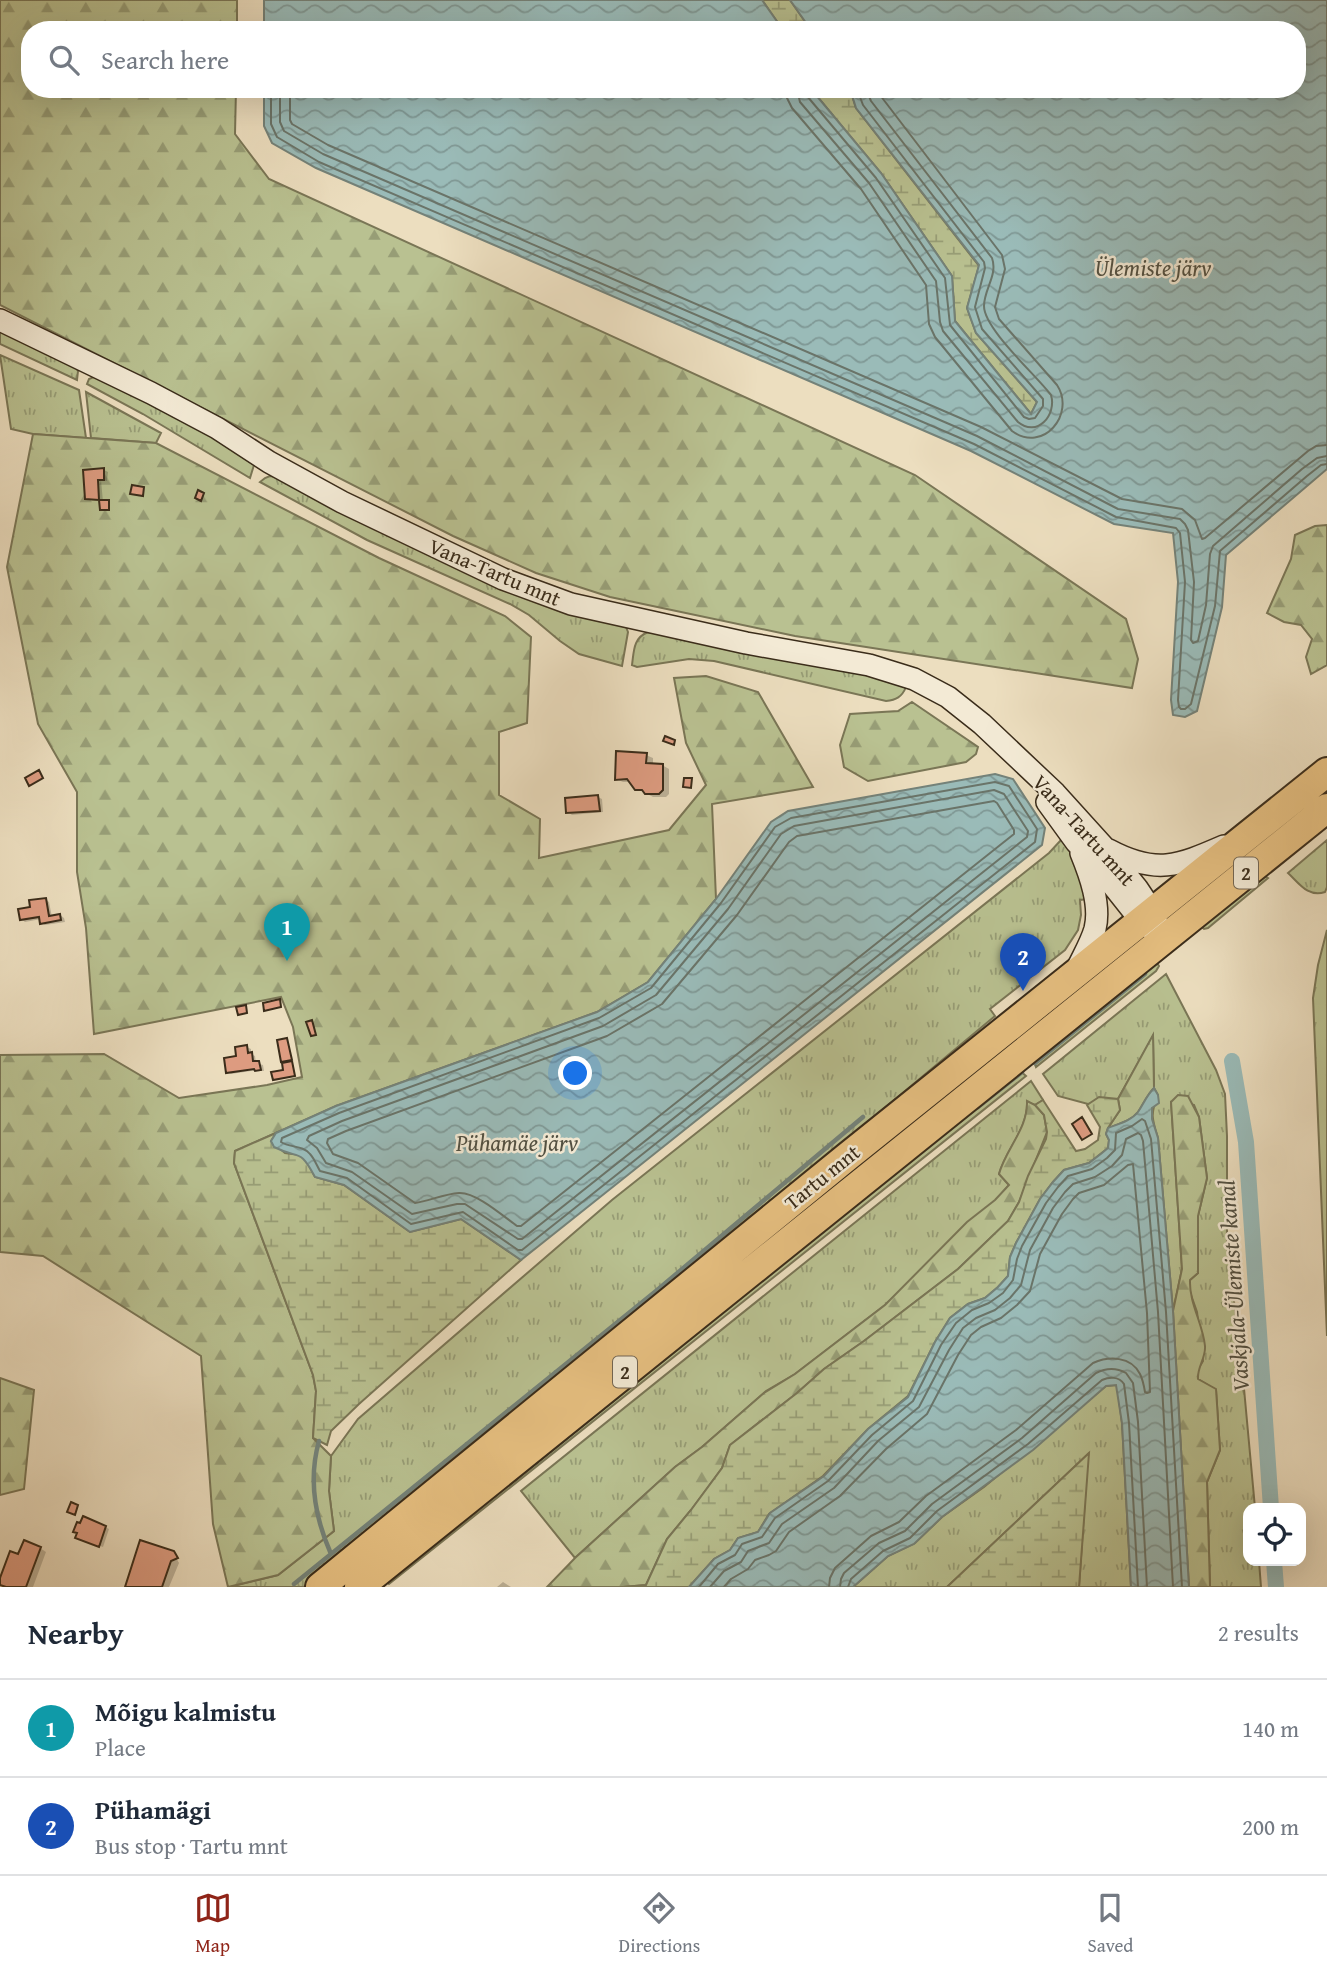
<!DOCTYPE html>
<html lang="en">
<head>
<meta charset="utf-8">
<style>
	:root { --surface:#fff; --page:#f6f6f7; --text:#1f2937; --muted:#747a83; --line:#e0e1e3; --accent:#8f2418 }
	body { margin:0; font-family:"Gentium Book Plus",serif; background:var(--page); color:var(--text) }
	.controls { position:absolute; right:21px; bottom:21px; display:grid; overflow:hidden; border-radius:14px; box-shadow:0 7px 28px #0002 }
	.controls button { width:63px; height:63px; display:grid; place-items:center; padding:0; border:0; border-bottom:2px solid var(--line); background:var(--surface); color:var(--text); font:35px sans-serif }
	.you { position:absolute; left:576px; top:1074px; width:24px; height:24px; margin:-18px; border:5px solid #fff; border-radius:50%; background:#1a73e8; box-shadow:0 0 0 10px #1a73e833 }
	.badge { display:grid; place-items:center; width:46px; height:46px; border-radius:50%; background:var(--accent); color:#fff; font-size:23px; font-weight:700 }
	.pin { position:absolute; translate:-50% -58px; filter:drop-shadow(0 2px 4px #0008) }
	.pin::after { content:''; position:absolute; top:37px; width:24px; height:21px; background:inherit; clip-path:polygon(0 0,100% 0,50% 100%) }
	.list { margin:0; padding:0; list-style:none }
	h2 { display:flex; justify-content:space-between; align-items:center; height:91px; margin:0; padding:0 28px; font-size:30px }
	h2 small { font-size:23px; font-weight:400; color:var(--muted) }
	.list li { display:grid; grid-template-columns:46px 1fr auto; gap:21px; align-items:center; box-sizing:border-box; height:98px; padding:0 28px; border-top:2px solid var(--line) }
	.list b { display:block; font-size:26px; white-space:nowrap }
	.list p { margin:0; font-size:23px; white-space:nowrap; color:var(--muted) }
	.list em { font-size:23px; font-style:normal; color:var(--muted) }
	.icon { flex:none; width:38px; height:38px; fill:none; stroke:currentColor; stroke-width:2; stroke-linecap:round; stroke-linejoin:round }
	.map { position:relative; flex:none; width:1327px; height:1587px; overflow:hidden }
	.search { position:absolute; background:var(--surface); box-shadow:0 7px 28px #0002; left:21px; right:21px; top:21px; height:77px; display:flex; align-items:center; gap:18px; box-sizing:border-box; padding:0 24px; border-radius:28px; color:var(--muted); font-size:26px }
	.sheet { height:287px; background:var(--surface) }
	nav { display:flex; justify-content:space-around; align-items:center; box-sizing:border-box; height:98px; border-top:2px solid var(--line); background:var(--surface); font-size:19px; color:var(--muted) }
	nav a { display:grid; justify-items:center; gap:4px }
	nav .on { color:var(--accent) }
	.map>svg:first-child { display:block }
	.grass { fill:url(#grass-tufts); stroke:#7a7656; stroke-width:2 }
	.forest { fill:url(#forest-firs); stroke:#7a7656; stroke-width:2 }
	.wetland { fill:url(#wetland-marsh); stroke:#7a7656; stroke-width:2 }
	.water { fill:url(#water-waves); stroke:#748279; stroke-width:2 }
	.shadow { fill:#0003 }
	.lines { fill:none; stroke-linecap:round; stroke-linejoin:round }
	.shore { stroke:#6a7469; stroke-width:2 }
	.stream { stroke:#748279; stroke-width:4.5 }
	.canal { stroke:#9abbb8; stroke-width:16 }
	.building { fill:#de9c81; stroke:#3a2c1a; stroke-width:2 }
	.secondary-casing { stroke:#3a2c1a; stroke-width:24 }
	.highway-casing { stroke:#3a2c1a; stroke-width:32 }
	.secondary { stroke:#f3ead5; stroke-width:21 }
	.highway { stroke:#e6bf80; stroke-width:28 }
	.labels { text-anchor:middle; dominant-baseline:central; stroke-width:5; stroke-linejoin:round; paint-order:stroke }
	.shield { fill:#f3ead5; stroke:#726552; stroke-width:2 }
	.shield-label { font-size:19px; font-weight:bold; fill:#3a2c1a }
	.street-label { font-size:21px; fill:#3a2c1a; stroke:#f3ead5 }
	.water-label { font-size:23px; font-style:italic; fill:#525042; stroke:#f3ead5 }
</style>
</head>
<body>
<div class="map">
<svg width="1327" height="1587" viewBox="0 0 1327 1587">
	<defs>
		<pattern id="grass-tufts" width="24" height="20" patternUnits="userSpaceOnUse" patternTransform="scale(1.75)"><rect width="24" height="20" fill="#b9c191"/><path d="M3 7l-1-3M5 7V3M7 7l1-3M15 17l-1-3M17 17v-4M19 17l1-3" fill="none" stroke="#979d76"/></pattern>
		<pattern id="forest-firs" width="22" height="20" patternUnits="userSpaceOnUse" patternTransform="scale(1.75)"><rect width="22" height="20" fill="#b9c191"/><path d="M5 1l3.5 6h-7zM16 11l3.5 6h-7z" fill="#979d76"/></pattern>
		<pattern id="wetland-marsh" width="20" height="14" patternUnits="userSpaceOnUse" patternTransform="scale(1.75)"><rect width="20" height="14" fill="#b9c191"/><path d="M1 5h8M5 5V1M11 12h8M15 12V8" fill="none" stroke="#979d76"/></pattern>
		<pattern id="water-waves" width="16" height="10" patternUnits="userSpaceOnUse" patternTransform="scale(1.75)"><rect width="16" height="10" fill="#9abbb8"/><path d="M0 5q4-4 8 0t8 0" fill="none" stroke="#7f9895"/></pattern>
	</defs>
	<rect width="100%" height="100%" fill="#ecdebf"/>
	<filter id="stains"><feTurbulence type="fractalNoise" baseFrequency=".00286" numOctaves="4"/><feColorMatrix values="0 0 0 0 .2 0 0 0 0 .09 0 0 0 0 .02 0 0 0 .5 -.17"/></filter>
	<radialGradient id="worn" r=".72"><stop offset=".6" stop-color="#630" stop-opacity="0"/><stop offset="1" stop-color="#630" stop-opacity=".3"/></radialGradient>
	<path class="grass" d="M0 329 75 365 78 371 77 380 0 344Z
		M0 355 79 390 86 438 33 434 11 429Z
		M96 376 208 434 254 465 250 478 143 414 87 384 89 379Z
		M86 392 161 433 156 443 91 438Z
		M270 476 278 477 578 614 626 627 628 632 622 666 579 654 560 641 529 615 510 604 367 540 260 482 265 478Z
		M648 632 863 673 906 687C902 697 896 700 886 701L714 661 689 659 637 667 632 665C634 651 633 638 648 632Z
		M1062 839 1074 858 1088 899 1080 900 1081 915 1078 930 1065 950 990 1009 995 1016 622 1327 304 1587H229L278 1575 334 1531 329 1491 331 1456 358 1419 612 1200 1049 853Z
		M1327 840V887L1325 892C1308 898 1299 883 1288 873Z
		M1265 876 1268 878 1208 928 1204 929 1199 924Z
		M1327 930V1336L1313 998 1318 965Z
		M1157 963 1159 966 1156 971 1036 1067 1033 1059 1152 964Z
		M1166 974 1216 1070 1225 1094 1227 1136V1247L1241 1356 1255 1508H1248V1561H1259L1261 1587H1210L1207 1482 1220 1450 1216 1390 1198 1379 1197 1371 1203 1361 1197 1312 1190 1292V1280L1198 1273V1216L1207 1178 1199 1117 1194 1105 1171 1102 1182 1269 1173 1311 1158 1138C1152 1119 1150 1114 1158 1095L1154 1088 1153 1036 1118 1099 1088 1104 1058 1096 1043 1074Z
		M1018 1069 1026 1076 389 1584 386 1581Z
		M1031 1081 1043 1100 1035 1105 1027 1102C1028 1129 1006 1149 999 1174L1009 1185 996 1200 885 1305 795 1374 766 1391 702 1447 675 1467 575 1558 521 1491Z
		M1117 1385 1122 1423 1131 1587H1079L1088 1454 947 1587H853L888 1556 915 1543 942 1517 984 1487 1106 1386Z"/>
	<path class="forest" d="M0 0H237V30H30V89H236L235 134 269 179 915 475 1126 619 1138 659 1132 688 795 636 610 597 536 573 453 536 0 305Z
		M33 434 156 443 379 558 505 616 531 637 527 723 499 732V795L540 819 539 858 669 830 706 785 686 743 674 678 706 676 758 692 813 787 712 804 716 899 648 982 597 1012 336 1106 235 1151 234 1163 313 1375 316 1391 313 1438 331 1456 329 1491 334 1531 278 1575 228 1587 213 1524 201 1356 43 1256 0 1252V1055L104 1054 179 1098 267 1085 302 1077 293 1027 281 997 94 1034 86 928 77 872V792L38 724 7 567Z
		M1327 525V665L1311 674 1306 657 1312 639 1301 625 1284 622 1267 613 1291 559 1295 535 1315 526Z
		M912 702 978 747 976 754 966 762 868 781 844 767 840 745 850 714 898 711Z
		M1153 1035 1154 1088C1147 1095 1144 1103 1138 1112 1131 1121 1118 1124 1108 1128L1120 1110 1118 1099Z
		M1178 1095 1188 1096 1199 1117 1207 1178 1198 1216V1273L1190 1280C1189 1303 1203 1324 1205 1346 1206 1358 1197 1367 1198 1379L1216 1389 1220 1450 1207 1482 1210 1587H1189L1173 1311 1182 1269 1171 1102Z
		M1027 1101 1035 1105 1044 1115 1047 1132 1019 1202 1008 1221 958 1269 864 1341 824 1369 797 1393 730 1445 722 1468 691 1510 667 1539 646 1585 623 1587H547L575 1558 675 1467 702 1447 764 1393 795 1374 885 1305 967 1222 995 1200 1009 1185 999 1174C1006 1148 1028 1129 1027 1101Z
		M0 1378 34 1390 24 1489 0 1495Z"/>
	<path class="wetland" d="M762 0H790L811 30H783Z
		M811 89H850L856 108 979 266 967 308 976 333 1037 402 1031 414 955 321 952 276 881 173Z
		M1099 1097 1118 1099 1120 1110 1108 1128 1106 1134 1109 1140 1108 1148 1089 1163 1064 1170 1053 1182 1040 1199 1016 1243 1010 1257 1008 1276 998 1287 985 1298 968 1304 950 1318 935 1342 908 1396 868 1429 823 1476 769 1514 758 1532 738 1538 730 1550 714 1559 689 1587H623L646 1585 667 1539 691 1510 722 1468 730 1445 797 1393 824 1369 864 1341 958 1269 1008 1221 1019 1202 1028 1176 1046 1139 1047 1132 1044 1115 1035 1105 1043 1100 1076 1151 1085 1149 1098 1140 1100 1127 1087 1105Z
		M276 1133 271 1141 285 1153 300 1155 305 1158 315 1177 344 1185 410 1232 461 1219 521 1260 359 1404 331 1431 327 1445 313 1438 316 1391 313 1375 234 1163 235 1151Z
		M1089 1453 1079 1587H947Z"/>
	<path class="water" d="M264 0H762L783 30H264Z
		M790 0H1327V469L1226 555 1222 607 1197 711 1185 717 1173 715 1171 700 1178 582 1173 533 1114 524 971 451 316 168 272 143 264 126V89H811L881 173 952 276 955 321 1031 414 1037 402 976 333 967 308 979 265 856 108 850 89H1297V30H811Z
		M995 774 1013 779 1045 828 1042 845 521 1260 461 1219 410 1232 344 1185 315 1177C299 1147 300 1160 274 1147L271 1141 276 1133 336 1106 597 1012 648 982 716 899 771 822 788 811Z
		M1154 1088 1158 1095 1159 1103 1152 1108V1119L1158 1138 1173 1311 1189 1587H1131L1122 1423 1116 1385 1106 1386 1033 1450 942 1517 914 1544 888 1556 853 1587H689L714 1559 730 1550 738 1538 758 1532 770 1513 824 1476 868 1429 908 1397 935 1342 950 1318 968 1304 985 1298 998 1287 1008 1276 1010 1257 1016 1243 1040 1199 1053 1182 1064 1170 1089 1163 1102 1153 1108 1148 1109 1140 1106 1134 1108 1128C1118 1124 1131 1121 1138 1112 1144 1103 1147 1095 1154 1088Z"/>
	<path class="shadow" d="M104 470 108 472 107 481 101 480 103 502 110 503V509L103 510 101 501 91 500 87 498Z
		M646 755 653 758V765H662L669 769V794L666 797H653L636 788 631 782H623L616 779Z
		M598 797 602 799 603 812 572 815 568 812Z
		M45 899 49 902 52 917 60 915 64 918 65 922 45 925 41 923V919L25 922 21 919Z
		M287 1040 295 1076 276 1080 275 1079 285 1071 279 1042Z
		M247 1047 251 1049V1054L255 1056 256 1063 263 1065 264 1071 257 1070 231 1074 228 1072Z
		M105 1527 109 1529 103 1547 81 1539Z
		M40 1548 46 1552 33 1587H6L0 1583 19 1557Z
		M173 1552 179 1563 169 1587H126Z
		M503 1582 511 1587H497Z"/>
	<g class="lines">
		<path class="shore" d="M271 89V124L277 137 319 162 974 444 1116 517 1176 528 1180 533 1185 582 1178 700 1179 707 1181 709H1185L1191 704 1215 606 1220 551 1307 476 1321 465 1327 464
			M280 89V122L284 131 323 154 977 436 1118 509 1180 519 1185 524 1188 530 1194 582 1191 640 1193 643 1198 641 1206 605 1210 554 1213 546 1302 469 1317 458 1327 456
			M290 89V120L292 124 328 145 981 427 1122 499 1182 509 1195 520 1202 539 1205 538 1308 451 1316 446 1327 445
			M786 89 787 98 792 108 861 189 926 285 929 324 935 337 1012 431C1043 454 1076 414 1057 385L999 319 995 307 1005 269 1002 255 880 95 877 89
			M797 89 800 102 869 183 936 281 940 322 943 331 1018 422C1037 438 1057 415 1051 395 1036 375 984 329 984 306 984 289 998 275 992 258L871 101 866 89
			M806 89 807 96 876 178 945 278 950 325 1024 417 1029 419 1035 418 1043 406V399L982 329 975 307 985 268 984 262 863 105 857 89
			M995 782 1009 786 1037 829 1035 842 522 1250H518L463 1212 411 1224 347 1178 320 1171C317 1166 314 1158 310 1154 303 1145 290 1148 281 1142L282 1138 339 1113 599 1018 651 988 721 903 775 827 791 818Z
			M994 790 1004 794 1028 831 1027 837 522 1239H518L465 1204H457L412 1214 352 1172 326 1163 317 1148 307 1140 309 1136 342 1121 603 1026 656 995 728 909 781 834 794 826Z
			M994 801 997 803 1014 830V834L521 1226H517C503 1216 476 1192 459 1193 444 1194 429 1201 415 1203L358 1163 333 1154 327 1143 328 1139 346 1131 607 1036 662 1004 737 915 789 842 797 836Z
			M699 1587 718 1564 735 1555 742 1544 762 1537 775 1518 828 1481 872 1435 913 1401 941 1345 956 1323 972 1310 989 1303 1003 1293 1013 1280 1017 1259 1022 1246 1046 1203 1058 1187 1068 1176 1092 1169 1107 1158 1115 1150 1116 1133 1132 1126 1142 1119 1145 1121 1151 1139 1166 1312 1182 1587
			M710 1587 724 1571 741 1562 748 1551 769 1543 782 1524 834 1488 878 1441 919 1407 949 1350 963 1328 976 1318 995 1310 1010 1298 1021 1285 1030 1250 1053 1208 1065 1192 1073 1184 1095 1177 1112 1166 1122 1155 1126 1139 1138 1133 1141 1135 1143 1141 1158 1312 1173 1587
			M724 1587 731 1579 748 1569 755 1560 769 1555 776 1551 789 1532 840 1496 886 1449 927 1414 958 1355 971 1335 981 1327 1001 1318 1017 1305 1030 1291 1040 1254 1062 1214 1073 1199 1079 1193 1104 1185 1128 1165 1133 1164 1147 1313 1150 1392 1147 1393 1145 1392C1144 1386 1143 1380 1140 1374 1131 1356 1109 1356 1093 1363L1016 1430 926 1496 899 1522 871 1536 835 1568 830 1578 829 1587
			M840 1587 841 1579 844 1573 879 1543 905 1531 932 1504 1022 1438 1096 1373C1106 1368 1117 1368 1126 1373L1133 1383 1138 1422 1147 1587
			M848 1587 851 1579 883 1551 910 1538 937 1511 1028 1444 1102 1380C1109 1377 1119 1376 1124 1384L1129 1423 1138 1587"/>
		<path class="stream" d="M1035 1063 1145 974
			M978 1107 1022 1072
			M319 1441C308 1480 315 1518 331 1554
			M294 1584 656 1291 863 1117"/>
		<path class="canal" d="M1232 1061 1246 1142 1271 1508
			M1274 1561 1276 1587"/>
	</g>
	<path class="building" d="M104 468V480H98L99 500 85 499 83 470Z
		M132 485 144 487 143 496 130 494Z
		M198 490 204 493 201 501 195 498Z
		M99 500H109V510H100Z
		M665 736 675 740 674 745 663 741Z
		M616 751 647 753 646 763 663 764V790L659 794H645L642 790H635L627 779 615 780Z
		M39 770 43 778 29 786 25 778Z
		M684 778H692L691 788 683 787Z
		M598 795 600 811 566 813 565 798Z
		M46 898 49 916 60 914 61 920 40 924 39 917 20 920 18 909 30 907 29 900Z
		M280 999 281 1007 264 1011 263 1003Z
		M246 1005 247 1013 238 1015 236 1007Z
		M312 1020 316 1035 311 1036 306 1022Z
		M287 1038 292 1060 281 1062 277 1040Z
		M247 1045 248 1053 252 1052 253 1061H259L261 1070 255 1071 254 1069 226 1073 224 1058 236 1056 235 1047Z
		M292 1061 295 1076 273 1080 271 1072 283 1070 282 1063Z
		M1082 1117 1092 1134 1082 1140 1072 1124Z
		M71 1502 78 1505 75 1515 67 1512Z
		M83 1516 106 1526 99 1547 75 1538 77 1533 73 1532 77 1522 80 1523Z
		M24 1540 41 1547 26 1587H6L0 1585V1578L10 1551 18 1554Z
		M140 1540 174 1551 178 1558 171 1561 162 1587H125Z"/>
	<g class="lines">
		<defs>
			<path id="secondary" d="M0 320 151 393 217 428 269 462 342 502 503 579 571 604 746 643 869 665 914 679 948 697 982 724 1055 793 1103 846 1137 888 1153 912 1157 923
				M1047 802 1076 842 1091 858 1141 921 1153 930
				M1109 850C1156 875 1178 866 1224 846
				M1077 969C1083 956 1091 943 1095 929 1101 905 1090 875 1081 853"/>
			<path id="highway" d="M320 1587 847 1157 1327 772
				M359 1587 1327 808"/>
		</defs>
		<use href="#secondary" class="secondary-casing"/>
		<use href="#highway" class="highway-casing"/>
		<use href="#secondary" class="secondary"/>
		<use href="#highway" class="highway"/>
	</g>
	<g class="labels">
		<g class="shield">
			<rect x="1234" y="857.5" width="24" height="31" rx="5"/>
			<rect x="613" y="1356.5" width="24" height="31" rx="5"/>
		</g>
		<g class="shield-label">
			<text x="1246" y="873">2</text>
			<text x="625" y="1372">2</text>
		</g>
		<g class="street-label">
			<text transform="translate(495 572) rotate(23)">Vana-Tartu mnt</text>
			<text transform="translate(1084 830) rotate(48)">Vana-Tartu mnt</text>
			<text transform="translate(822 1177) rotate(-39)">Tartu mnt</text>
		</g>
		<g class="water-label">
			<text x="1153" y="267">Ülemiste järv</text>
			<text x="517" y="1142">Pühamäe järv</text>
			<text transform="translate(1233 1286) rotate(-94)">Vaskjala-Ülemiste kanal</text>
		</g>
	</g>
	<rect width="100%" height="100%" filter="url(#stains)"/>
	<rect width="100%" height="100%" fill="url(#worn)"/>
</svg>
<div class="controls">
<button><svg class="icon" aria-label="locate" viewBox="0 0 24 24"><circle cx="12" cy="12" r="6"/><path d="M12 2v4M12 18v4M2 12h4M18 12h4"/></svg></button>
</div>
<div class="you"></div>
<div class="pin badge" style="left:287px;top:961px;background:#0f9aa8">1</div>
<div class="pin badge" style="left:1023px;top:991px;background:#1a4fb4">2</div>
<div class="search"><svg class="icon" aria-label="search" viewBox="0 0 24 24"><circle cx="10" cy="10" r="6"/><path d="M15 15l6 6"/></svg>Search here</div>
</div>
<section class="sheet">
<h2>Nearby<small>2 results</small></h2>
<ul class="list">
<li><span class="badge" style="background:#0f9aa8">1</span><div><b>Mõigu kalmistu</b><p>Place</p></div><em>140 m</em></li>
<li><span class="badge" style="background:#1a4fb4">2</span><div><b>Pühamägi</b><p>Bus stop · Tartu mnt</p></div><em>200 m</em></li>
</ul>
</section>
<nav>
<a class="on"><svg class="icon" aria-label="map" viewBox="0 0 24 24"><path d="M3 6l6-2 6 2 6-2v14l-6 2-6-2-6 2zM9 4v14M15 6v14"/></svg>Map</a>
<a><svg class="icon" aria-label="directions" viewBox="0 0 24 24"><path d="M12 3l9 9-9 9-9-9zM9 14v-3h6M13 9l2 2-2 2"/></svg>Directions</a>
<a><svg class="icon" aria-label="saved" viewBox="0 0 24 24"><path d="M7 4h10v16l-5-4-5 4z"/></svg>Saved</a>
</nav>
</body>
</html>
